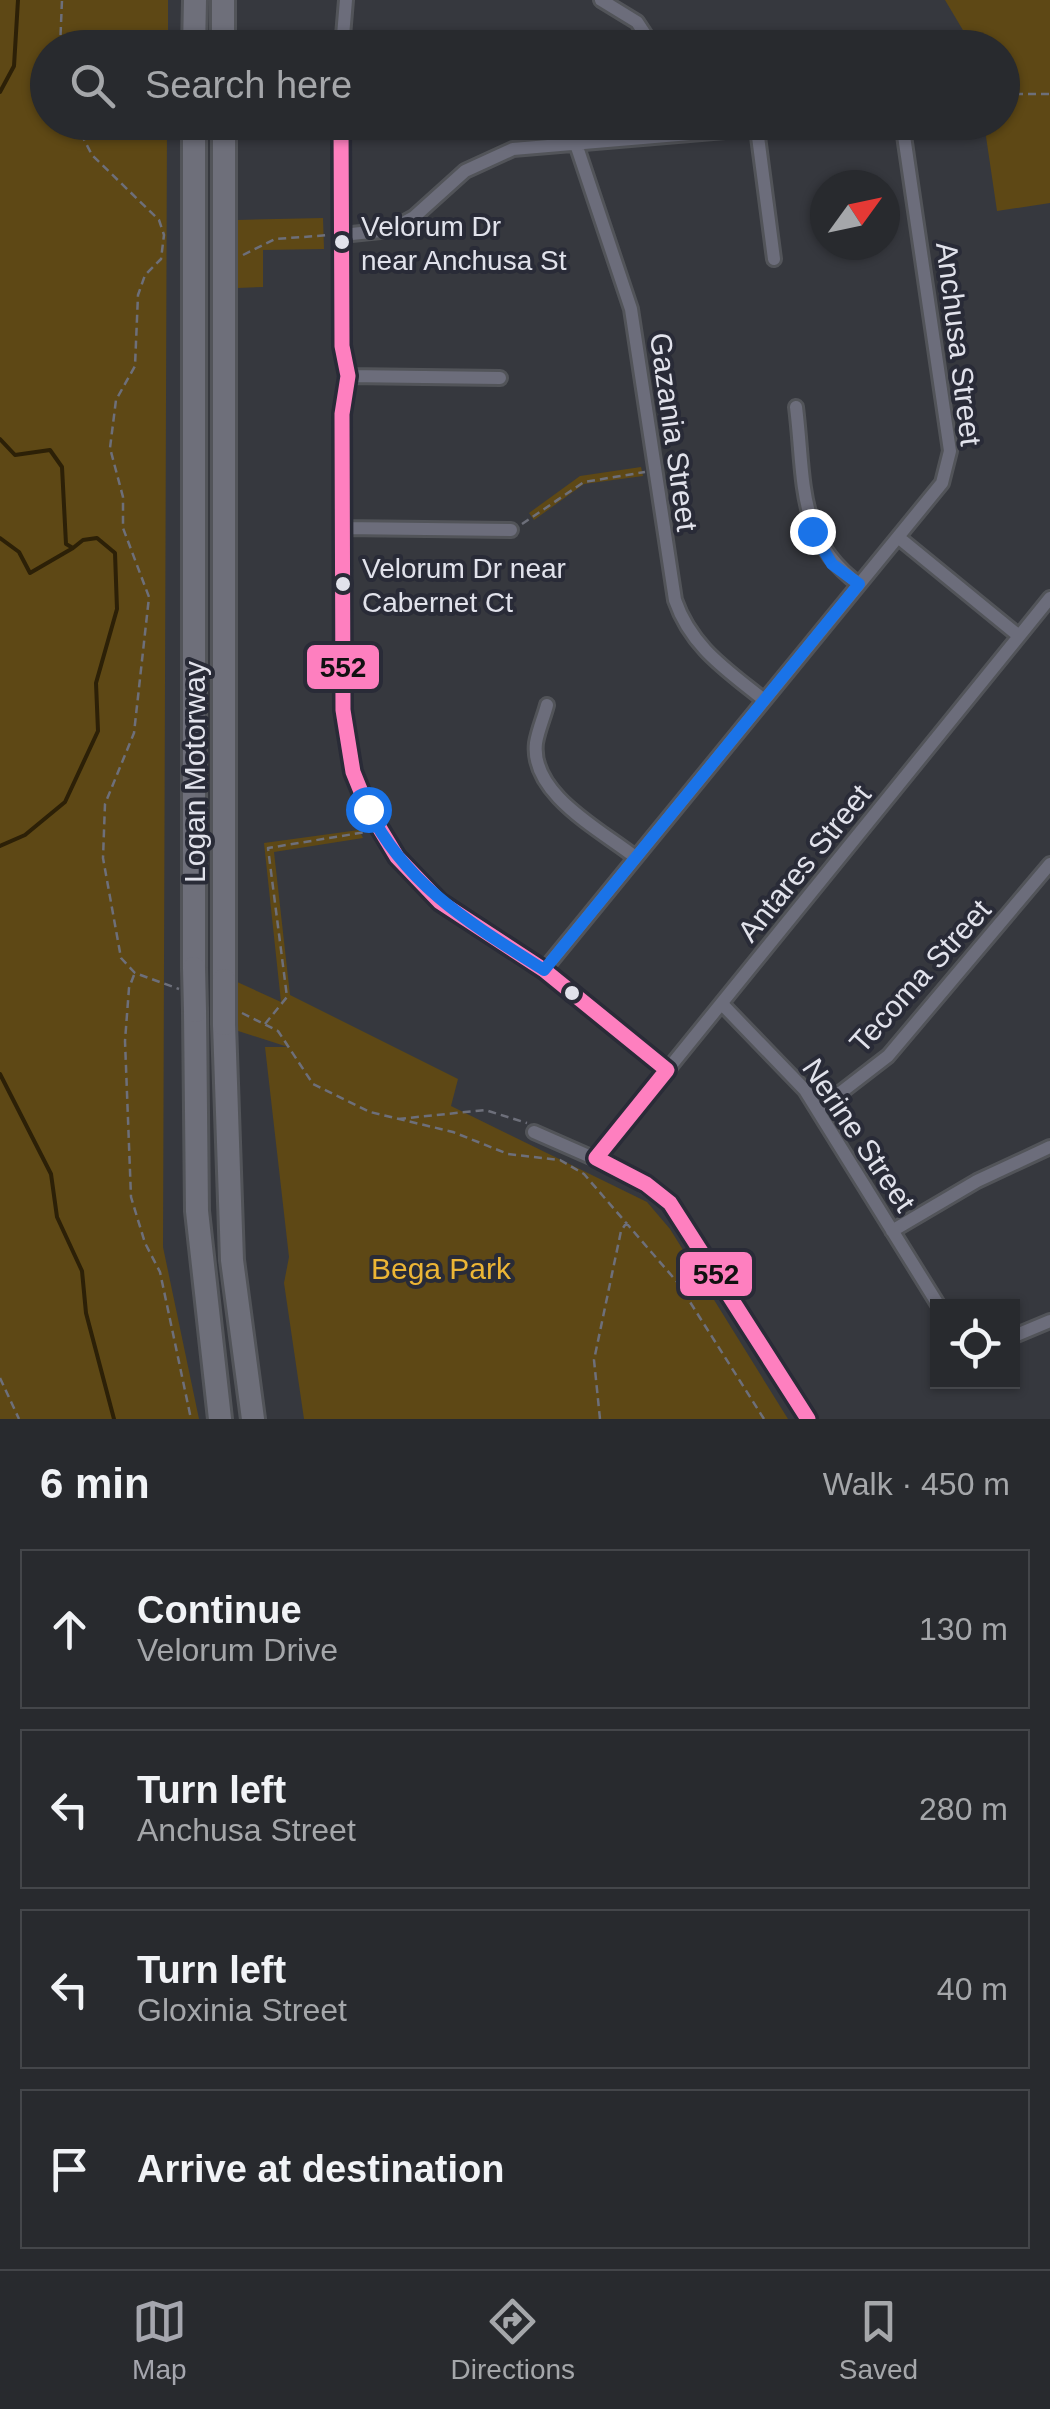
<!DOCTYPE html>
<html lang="en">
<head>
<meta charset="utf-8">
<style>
	:root { --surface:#282a2e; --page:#303236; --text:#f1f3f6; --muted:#a5a7aa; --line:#44464a; --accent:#a5a6ae }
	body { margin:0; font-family:Helvetica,sans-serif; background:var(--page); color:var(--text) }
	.controls { position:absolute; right:30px; bottom:30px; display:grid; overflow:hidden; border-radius:0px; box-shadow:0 2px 8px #0004 }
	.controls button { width:90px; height:90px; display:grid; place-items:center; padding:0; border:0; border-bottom:2px solid var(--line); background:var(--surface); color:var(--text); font:50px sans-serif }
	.compass { position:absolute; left:810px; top:170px; width:90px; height:90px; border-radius:50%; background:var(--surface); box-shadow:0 2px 8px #0004; rotate:57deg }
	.stop { position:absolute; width:30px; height:30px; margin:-22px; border:8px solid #1a73e8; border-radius:50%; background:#fff }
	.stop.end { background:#1a73e8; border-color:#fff; box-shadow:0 2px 10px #0008 }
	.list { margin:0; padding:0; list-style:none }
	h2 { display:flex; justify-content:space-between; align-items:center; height:130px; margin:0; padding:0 40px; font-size:42px }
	h2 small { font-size:32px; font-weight:400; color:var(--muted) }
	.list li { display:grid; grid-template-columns:65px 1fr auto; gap:30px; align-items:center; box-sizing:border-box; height:160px; margin:0 20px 20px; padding:0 20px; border:2px solid var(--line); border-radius:0px }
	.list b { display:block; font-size:38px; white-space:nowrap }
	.list p { margin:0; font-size:32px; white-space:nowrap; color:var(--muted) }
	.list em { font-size:32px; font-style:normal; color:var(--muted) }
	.icon { flex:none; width:55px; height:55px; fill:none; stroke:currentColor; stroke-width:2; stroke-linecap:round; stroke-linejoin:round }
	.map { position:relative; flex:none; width:1050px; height:1419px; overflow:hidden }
	.search { position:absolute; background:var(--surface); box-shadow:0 2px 8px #0004; left:30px; right:30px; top:30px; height:110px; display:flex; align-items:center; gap:25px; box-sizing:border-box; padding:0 35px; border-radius:55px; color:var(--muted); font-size:38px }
	.sheet { height:850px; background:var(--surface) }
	nav { display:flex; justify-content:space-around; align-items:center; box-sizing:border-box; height:140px; border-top:2px solid var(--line); background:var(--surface); font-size:28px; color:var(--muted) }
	nav a { display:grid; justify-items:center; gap:5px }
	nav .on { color:var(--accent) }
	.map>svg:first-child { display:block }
	.green { fill:#5e4815 }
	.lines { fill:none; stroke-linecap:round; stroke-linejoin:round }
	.stream { stroke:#2c2007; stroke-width:4 }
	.street-casing { stroke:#525459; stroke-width:18 }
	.highway-casing { stroke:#525459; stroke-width:28 }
	.path { stroke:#6d6f7a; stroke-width:2.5; stroke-dasharray:8 5; stroke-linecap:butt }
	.street { stroke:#6c6d7b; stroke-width:12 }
	.highway { stroke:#6e6f7a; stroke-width:22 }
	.highway-bridge-casing { stroke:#525459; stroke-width:28; stroke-linecap:butt }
	.highway-bridge { stroke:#6e6f7a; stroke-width:22 }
	.bus-1-casing { stroke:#292b37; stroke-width:22 }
	.bus-1 { stroke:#fe7fbf; stroke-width:15 }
	.route { stroke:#1a73e8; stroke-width:12 }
	.bus-dot { fill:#e1e2eb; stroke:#292b37; stroke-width:4 }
	.labels { text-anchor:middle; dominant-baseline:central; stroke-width:8; stroke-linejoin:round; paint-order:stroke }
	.bus-label { font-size:28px; fill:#e1e2eb; stroke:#292b37; text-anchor:start }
	.street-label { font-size:30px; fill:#e1e2eb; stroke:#292b37 }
	.park-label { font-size:30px; fill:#ecb535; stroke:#292b37 }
	.line-badge { stroke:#292b37; stroke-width:4 }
	.pale-badge-label { font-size:28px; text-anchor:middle; font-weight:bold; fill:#111 }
</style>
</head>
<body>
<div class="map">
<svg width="1050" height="1419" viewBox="0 0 1050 1419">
	<rect width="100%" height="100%" fill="#36383e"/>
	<path class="green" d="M0 0H168V47L48 48V122L167 123 163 1247 199 1419H0Z
		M945 0H1050V203L997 211 984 123 1002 122V48L973 47Z
		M323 218 324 249 263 250V287L237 288V220Z
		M641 467 643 476 584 484 534 520 529 513 580 476Z
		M359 830 363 838 274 852 290 995 458 1079 451 1106 647 1202 670 1229 788 1419H304L284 1283 289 1257 265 1047H288L235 1030V981L281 1002 264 843Z"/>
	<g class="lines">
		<path class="stream" d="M0 92 14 66 18 0
			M0 439 15 455 50 450 62 467 66 544 73 548 83 540 97 538 115 553 117 609 96 683 98 731 65 802 25 835 0 846
			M0 538 19 552 30 573 73 548
			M0 1074 51 1174 57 1217 82 1271 86 1313 114 1419"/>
		<defs>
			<path id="street" d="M601 0 637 22 654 48
				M342 48 346 0
				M341 122 342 346 348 376 342 414 343 710 353 772 368 809 397 857 440 902 544 970 667 1070
				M757 129 774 259
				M576 144 631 309 675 600C691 647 727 670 764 700
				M342 235 390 230 414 217 465 171 513 149 830 122
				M348 376 500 378
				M796 407C805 479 796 539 859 584
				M342 528 511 530
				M898 537 1019 636
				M547 705C544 717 538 730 536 743 530 794 601 830 635 857
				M544 970 942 483 950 451 902 122
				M722 1004 805 1090 939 1306
				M818 1110 888 1056 1050 864
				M534 1132 625 1172 670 1203 808 1419
				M596 1158 1050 598
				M892 1231 977 1181 1050 1147
				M1012 1337 1050 1321"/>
			<path id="highway" d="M194 48 195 0
				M223 48V0
				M194 122V968
				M224 122V980
				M195 1011 197 1211 220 1419
				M224 1024 232 1260 253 1419"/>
		</defs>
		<use href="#street" class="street-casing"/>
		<use href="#highway" class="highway-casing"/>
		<path class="path" d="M60 48 62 0
			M1002 94H1050
			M75 122 92 155 159 220 164 235 161 259 145 275 138 295 135 366 116 400 110 448 123 497V528L149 597 134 733 105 804 103 858 121 958 135 973 179 989
			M918 135 928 122
			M243 255 275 239 330 235
			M522 524 584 482 645 472
			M134 975 129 988 125 1041 131 1197 145 1243 160 1272 191 1419
			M242 1013 278 1031 313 1084 370 1112 453 1132 508 1154 560 1160 584 1174 678 1283 764 1419
			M265 1024 287 997 268 848 366 832
			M398 1119 485 1110 527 1123
			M0 1378 19 1419
			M600 1419 594 1360 621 1231 627 1222"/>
		<use href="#street" class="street"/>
		<use href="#highway" class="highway"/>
		<defs>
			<path id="highway-bridge" d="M194 968 195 1011
				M224 1024V980"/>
		</defs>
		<use href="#highway-bridge" class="highway-bridge-casing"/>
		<use href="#highway-bridge" class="highway-bridge"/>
		<defs>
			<path id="bus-1" d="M341 122 342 346 348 376 342 414 343 710 353 772 368 809 397 857 440 902 544 970 667 1070
				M596 1158 646 1184 670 1203 808 1419
				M596 1158 667 1070"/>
		</defs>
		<use href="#bus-1" class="bus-1-casing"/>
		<use href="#bus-1" class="bus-1"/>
	</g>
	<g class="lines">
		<path class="route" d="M368 809C407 887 473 925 544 970L859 584 832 564 812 531"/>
	</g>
	<g class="bus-dot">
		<circle cx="342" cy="242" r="9"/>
		<circle cx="343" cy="584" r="9"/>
		<circle cx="572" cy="993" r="9"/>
	</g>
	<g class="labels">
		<g class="bus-label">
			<text x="361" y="226">Velorum Dr<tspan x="361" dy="34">near Anchusa St</tspan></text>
			<text x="362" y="568">Velorum Dr near<tspan x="362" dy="34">Cabernet Ct</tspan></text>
		</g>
		<g class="street-label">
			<text transform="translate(959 344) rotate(83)">Anchusa Street</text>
			<text transform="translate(674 432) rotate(82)">Gazania Street</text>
			<text transform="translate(194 772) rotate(-90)">Logan Motorway</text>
			<text transform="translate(804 863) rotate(-51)">Antares Street</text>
			<text transform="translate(920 976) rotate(-48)">Tecoma Street</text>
			<text transform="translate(859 1135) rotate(56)">Nerine Street</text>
		</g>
		<g class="park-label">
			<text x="441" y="1268">Bega Park</text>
		</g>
	</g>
	<g class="line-badge">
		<rect x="305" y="643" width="76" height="48" rx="10" fill="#fe7fbf"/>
		<rect x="678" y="1250" width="76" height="48" rx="10" fill="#fe7fbf"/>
	</g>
	<g class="pale-badge-label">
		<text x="343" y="677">552</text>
		<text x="716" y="1284">552</text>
	</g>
</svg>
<div class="controls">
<button><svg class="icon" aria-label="locate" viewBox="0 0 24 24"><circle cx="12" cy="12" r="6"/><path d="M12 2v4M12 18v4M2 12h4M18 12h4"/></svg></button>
</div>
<svg class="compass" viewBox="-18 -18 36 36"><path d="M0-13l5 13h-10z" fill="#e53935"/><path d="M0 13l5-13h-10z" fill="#a5a7aa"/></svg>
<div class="stop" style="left:368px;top:809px"></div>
<div class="stop end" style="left:812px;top:531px"></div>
<div class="search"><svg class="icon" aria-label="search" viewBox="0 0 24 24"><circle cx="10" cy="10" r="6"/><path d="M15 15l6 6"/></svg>Search here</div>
</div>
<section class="sheet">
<h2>6 min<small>Walk · 450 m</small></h2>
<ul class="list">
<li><svg class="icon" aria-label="ahead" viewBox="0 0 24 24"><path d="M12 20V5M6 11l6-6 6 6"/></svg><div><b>Continue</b><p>Velorum Drive</p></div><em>130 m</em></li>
<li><svg class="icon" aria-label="left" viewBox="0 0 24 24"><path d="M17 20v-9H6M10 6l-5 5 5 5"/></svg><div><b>Turn left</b><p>Anchusa Street</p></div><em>280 m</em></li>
<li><svg class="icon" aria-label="left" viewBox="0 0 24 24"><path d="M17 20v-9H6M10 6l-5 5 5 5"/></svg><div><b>Turn left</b><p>Gloxinia Street</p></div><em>40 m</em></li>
<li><svg class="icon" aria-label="arrive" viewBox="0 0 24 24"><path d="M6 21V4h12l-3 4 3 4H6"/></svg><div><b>Arrive at destination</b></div></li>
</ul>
</section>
<nav>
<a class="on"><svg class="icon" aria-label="map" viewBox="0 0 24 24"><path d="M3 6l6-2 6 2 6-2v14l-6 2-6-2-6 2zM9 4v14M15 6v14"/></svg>Map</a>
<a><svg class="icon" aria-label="directions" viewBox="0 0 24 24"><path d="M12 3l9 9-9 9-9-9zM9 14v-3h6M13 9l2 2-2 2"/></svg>Directions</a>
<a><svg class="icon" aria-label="saved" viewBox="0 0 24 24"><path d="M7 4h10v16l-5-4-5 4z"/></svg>Saved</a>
</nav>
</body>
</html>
